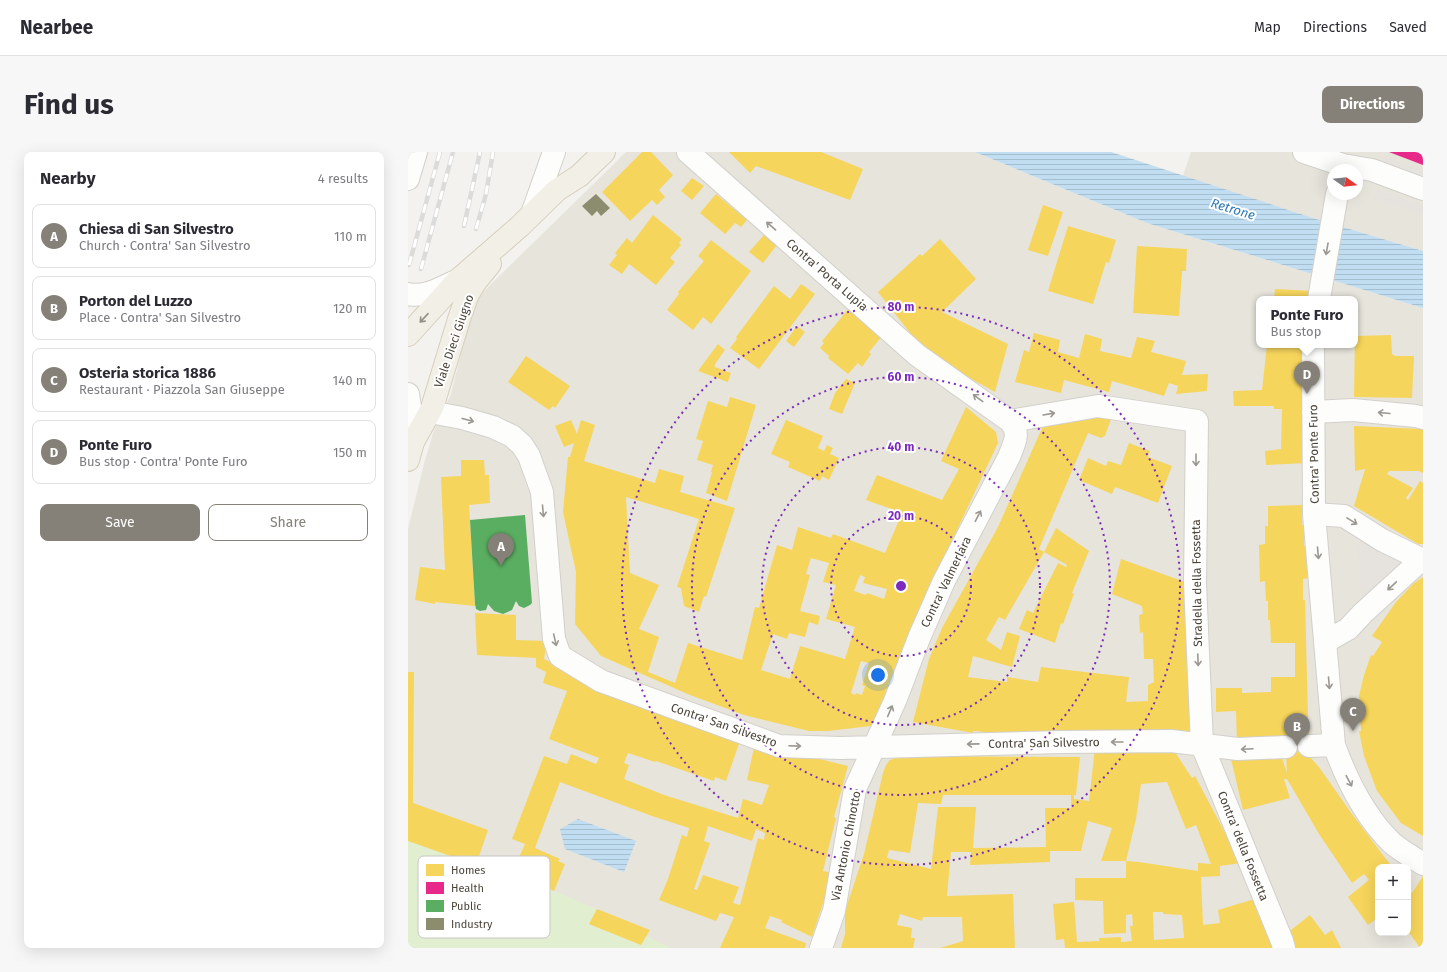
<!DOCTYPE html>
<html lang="en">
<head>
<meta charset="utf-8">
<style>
	:root { --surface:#fff; --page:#f7f7f7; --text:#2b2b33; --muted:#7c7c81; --line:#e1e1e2; --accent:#868178 }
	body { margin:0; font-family:"Fira Sans",sans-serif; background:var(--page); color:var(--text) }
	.controls { position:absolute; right:12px; bottom:12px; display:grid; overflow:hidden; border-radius:8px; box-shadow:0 4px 16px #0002 }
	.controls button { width:36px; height:36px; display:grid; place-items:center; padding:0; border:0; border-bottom:1px solid var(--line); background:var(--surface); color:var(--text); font:20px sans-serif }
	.compass { position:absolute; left:919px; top:12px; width:36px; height:36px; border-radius:50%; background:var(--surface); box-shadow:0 4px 16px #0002; rotate:105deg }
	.you { position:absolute; left:470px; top:523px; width:14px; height:14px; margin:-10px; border:3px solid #fff; border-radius:50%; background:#1a73e8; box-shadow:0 0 0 6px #1a73e833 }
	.badge { display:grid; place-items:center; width:26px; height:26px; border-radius:50%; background:var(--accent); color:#fff; font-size:13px; font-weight:700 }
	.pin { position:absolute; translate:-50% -33px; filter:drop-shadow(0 1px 2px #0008) }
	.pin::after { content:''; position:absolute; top:21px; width:14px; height:12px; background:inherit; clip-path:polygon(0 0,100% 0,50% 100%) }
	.popup { position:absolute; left:848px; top:144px; width:102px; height:52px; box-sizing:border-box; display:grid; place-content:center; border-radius:8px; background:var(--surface); filter:drop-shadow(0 1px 3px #0005); font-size:13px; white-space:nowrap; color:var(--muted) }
	.popup b { font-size:15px; color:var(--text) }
	.popup::after { content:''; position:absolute; left:50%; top:100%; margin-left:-8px; border:8px solid transparent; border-top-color:var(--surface) }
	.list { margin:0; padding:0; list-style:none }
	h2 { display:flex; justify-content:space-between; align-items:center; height:52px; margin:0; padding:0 16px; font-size:17px }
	h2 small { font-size:13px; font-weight:400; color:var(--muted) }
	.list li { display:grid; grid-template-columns:26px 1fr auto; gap:12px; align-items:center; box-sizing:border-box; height:64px; margin:0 8px 8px; padding:0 8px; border:1px solid var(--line); border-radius:8px }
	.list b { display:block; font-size:15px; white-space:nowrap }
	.list p { margin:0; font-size:13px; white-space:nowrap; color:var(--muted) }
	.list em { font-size:13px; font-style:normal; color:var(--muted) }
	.actions { display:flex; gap:8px; padding:12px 16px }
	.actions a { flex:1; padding:9px 0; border:1px solid var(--accent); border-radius:8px; text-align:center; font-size:14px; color:var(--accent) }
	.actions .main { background:var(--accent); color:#fff }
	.map { position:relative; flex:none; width:1015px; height:796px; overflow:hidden; border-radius:8px }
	header { display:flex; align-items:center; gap:24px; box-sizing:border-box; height:56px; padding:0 20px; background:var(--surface); border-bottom:1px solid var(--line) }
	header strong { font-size:19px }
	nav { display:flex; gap:22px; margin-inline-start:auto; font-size:14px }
	.intro { display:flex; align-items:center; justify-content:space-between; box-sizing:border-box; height:96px; padding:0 24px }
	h1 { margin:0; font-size:28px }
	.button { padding:10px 18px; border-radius:8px; background:var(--accent); color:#fff; font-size:14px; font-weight:700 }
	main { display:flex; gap:24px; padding:0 24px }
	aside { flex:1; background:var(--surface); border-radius:8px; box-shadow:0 4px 16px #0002 }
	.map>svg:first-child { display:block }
	.residential { fill:#e7e4dc; fill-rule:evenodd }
	.garden { fill:#e1eecf }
	.parking { fill:#e6e3df }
	.water { fill:url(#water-rules) }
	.homes { fill:#f6d55c; fill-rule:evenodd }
	.health { fill:#e7298a }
	.public { fill:#5aae61 }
	.industry { fill:#8c8c6e }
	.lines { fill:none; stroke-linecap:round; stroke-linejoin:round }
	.minor-casing { stroke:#d2d0cb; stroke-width:24 }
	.major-casing { stroke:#d6cebb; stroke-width:24 }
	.minor { stroke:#fdfdfc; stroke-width:22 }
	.major { stroke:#f2efe6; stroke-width:22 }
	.rail-casing { stroke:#dbdbda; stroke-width:4.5 }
	.rail { stroke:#fff; stroke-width:3; stroke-dasharray:9; stroke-linecap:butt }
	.oneway { stroke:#9b9791 }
	.oneway2 { stroke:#969187 }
	.ring { fill:none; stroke:#7b2cbf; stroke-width:2; stroke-dasharray:2 4 }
	.labels { text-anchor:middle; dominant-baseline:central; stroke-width:4; stroke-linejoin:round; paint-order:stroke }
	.street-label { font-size:12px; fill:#4b4439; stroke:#fff }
	.water-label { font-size:13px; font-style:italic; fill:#2e7ab2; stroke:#fff }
	.key { fill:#fff; stroke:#c9c7c4; stroke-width:1 }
	.key-label { font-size:11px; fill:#4b4439 }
	.centre { fill:#7b2cbf; stroke:#fff; stroke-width:2 }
	.ring-label { font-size:12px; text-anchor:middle; font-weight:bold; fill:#7b2cbf; stroke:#fff; stroke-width:4; stroke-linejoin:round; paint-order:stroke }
</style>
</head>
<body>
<header>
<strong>Nearbee</strong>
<nav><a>Map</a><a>Directions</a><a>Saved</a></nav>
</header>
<div class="intro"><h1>Find us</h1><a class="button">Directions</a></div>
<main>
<aside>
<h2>Nearby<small>4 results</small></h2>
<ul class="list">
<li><span class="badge">A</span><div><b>Chiesa di San Silvestro</b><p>Church · Contra' San Silvestro</p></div><em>110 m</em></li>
<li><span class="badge">B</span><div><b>Porton del Luzzo</b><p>Place · Contra' San Silvestro</p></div><em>120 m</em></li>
<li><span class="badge">C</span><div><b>Osteria storica 1886</b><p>Restaurant · Piazzola San Giuseppe</p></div><em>140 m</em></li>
<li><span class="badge">D</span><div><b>Ponte Furo</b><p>Bus stop · Contra' Ponte Furo</p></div><em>150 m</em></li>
</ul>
<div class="actions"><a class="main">Save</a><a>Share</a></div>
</aside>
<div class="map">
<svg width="1015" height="796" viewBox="0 0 1015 796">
	<defs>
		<pattern id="water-rules" width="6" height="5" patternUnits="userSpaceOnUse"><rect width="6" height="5" fill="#c0ddf1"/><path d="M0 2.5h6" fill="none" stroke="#a6bfcf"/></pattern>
	</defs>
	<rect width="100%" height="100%" fill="#f4f2ee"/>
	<path class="residential" d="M218 0H567L739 71 1015 156V796H0V377L17 308 26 278 43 242 62 166 68 150 76 139ZM851 147H947V193H851ZM970 715H1000V781H970Z
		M783 0H1015V99L908 67 775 24ZM925 18H949V42H925Z"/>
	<path class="garden" d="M0 689 68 713 136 743 139 736 189 757 181 772 233 793 238 784 263 796H0Z"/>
	<path class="parking" d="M978 5 1015 19V28L975 13Z
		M969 38 1015 53V63L965 47Z
		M949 381 995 411 954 449Z"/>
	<path class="water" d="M567 0H703L908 67 1015 99V156L739 71Z
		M170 667 228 689 216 720 157 697 152 677Z"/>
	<path class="homes" d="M234 0H243L265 23 251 38 257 45 249 53 244 48 222 69 194 40Z
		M321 0H413L455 17 442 48 348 14 342 21Z
		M284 26 296 34 284 48 273 39Z
		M308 42 339 68 333 75 327 71 317 82 292 61Z
		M635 53 655 60 640 104 620 98Z
		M245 63 274 87 271 91 273 93 262 106 267 110 248 133 221 112 214 122 201 113 209 103 207 101 219 86 224 91Z
		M660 74 708 88 701 111 698 110 685 152 640 139Z
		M356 83 369 93 355 111 341 100Z
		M532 87 568 127 534 160 600 192 587 240 549 219 513 195 470 140 512 102 514 104Z
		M303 88 343 119 303 172 295 165 285 178 259 158 271 142 270 140 296 109 290 104Z
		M729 94 779 97 778 119H774L771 164 725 161Z
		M393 132 407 142 351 217 322 196 329 187 328 185 366 134 382 147Z
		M867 137 906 139V147H866Z
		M442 155 475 183 461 200 463 202 454 215 450 211 440 222 420 206 421 204 412 196 416 191 414 189Z
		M389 174 397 180 386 195 378 189Z
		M626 181 652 188 650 200 671 206 677 182 694 187 692 199 723 206 729 185 747 189 743 200 778 209 774 223 800 222 799 239 768 242 770 234 761 231 756 244 704 229 701 240 656 228 653 241 607 230 616 198 621 200Z
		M983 183 984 202 987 204H1006L1004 246 946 245 947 184Z
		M310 192 317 198 307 212V215L323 221 320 230 290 219Z
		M859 193H902L899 311 858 313 857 299 873 297 874 257H866V254H826L825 239 854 238Z
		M118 204 162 234 147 256 145 254 141 258 100 230Z
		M438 227 447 231 434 262 421 257 427 241Z
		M322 245 348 253 319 349 298 341 304 320H303L305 313 289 308 295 289 288 287 300 249 319 255Z
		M558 255 588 280 590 291 517 446 471 573 420 579H401L336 563 282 543 193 504 167 472 168 420 155 360 160 305H162L166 291 156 295 147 274 163 268 169 282 173 268 187 273 176 309 247 331 251 317 276 324 272 340 327 356 298 445 296 444 291 460 276 454 273 436 269 435 291 367 218 345 222 421 251 433 231 477 251 485 240 520 267 531 280 491 334 508 347 455 351 456 369 393 384 398 390 375 423 386 425 382 477 401 491 368 489 367 492 360 458 348 469 323 534 348 551 317 533 309ZM403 406 421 411 415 430 428 433 418 467 447 475 437 507 392 494 382 527 353 518 365 482 379 487 381 481 397 485 401 470 410 473 412 464 392 459 402 423 398 422ZM452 423 457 425 455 431 479 437 476 447 459 441 458 443 446 439ZM453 509 461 511 454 533 457 534 454 543 448 541 447 543 443 541Z
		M702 263 703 267 697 284 693 286 680 281 631 397 636 400 597 468 591 465 578 488 593 498 599 480 612 484 604 515 565 504 560 525 599 530V525L630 530 633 515 721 525 718 550 740 549V533L746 530 745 507H736L735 480 732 481 731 463 735 462 734 454 704 442 713 407 777 430 784 581H589L565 579V581L505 570 521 507 534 476 590 375 639 265Z
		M378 268 415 284 410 296 416 299 419 293 425 296 422 302 431 306 421 328 414 324 412 329 380 315 382 310 363 302Z
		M946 274 1015 277V321L1011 319H981L979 322 1005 336 998 346 1000 348 1012 329 1015 331V392H1010L946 354 957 317 947 319Z
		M721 291 742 299 740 305 764 314 750 351 707 335 704 342 671 328 680 306 698 314 700 309 713 313Z
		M53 308H76L77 323H81L82 351 61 353 67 454 27 450V452L7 448 12 415 37 418 33 325 53 324Z
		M894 353V373H896V394H900L901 426 895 427V448H897L901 604 911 615 944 662 984 715H970V770L969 771 968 767 960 773 940 745 961 728 956 722 944 731 911 682 879 627H876L882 646 835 658 823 607 873 603 879 621 878 603 829 590 828 559 808 560V536H834V541L863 540V525H887V491H863L862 468H860V449H858L857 429 852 430 851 393 857 392V374H860V354Z
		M648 376 681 399 664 441 666 442 655 472 653 471 647 491 611 477 619 458 625 461 650 411 658 415 659 413 636 400Z
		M1015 425V684L993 671 969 639 956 604 951 579H953L951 544 956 523 963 503 965 504 974 490 964 484 988 450 1005 432Z
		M67 461 108 463V488L139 489 136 507 166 521 164 525 204 541 332 589 318 629 307 625 306 629 248 609 247 610 220 601 216 611 221 613 216 627 256 643 330 666 335 647 354 653 361 633 339 628 347 591 440 614 426 665 428 666 415 719 425 721 404 785 373 770 374 768 362 764 357 776 398 791 397 796H312L326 765 312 761 308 769 251 748 260 727 274 683 279 685 281 676 244 664 152 630 127 696 152 707 150 709 157 712 146 739 139 736 136 743 101 728 117 692 104 687 136 604 159 612 163 602 188 612 191 606 141 587 159 539 135 531 138 520 128 515V506L69 503ZM300 674 344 689 348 677 357 681 356 688 350 686 332 753 325 751 331 735 295 723 289 738 286 737 302 691 296 689Z
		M0 520H6L5 651 80 678 68 713 0 689Z
		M687 596 765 597 784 626 787 624 833 711 812 714V724L793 725 795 773 812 771 810 758 850 746 867 796H657L656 787 648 788 645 752 666 750 669 790 691 789V786L713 785V790L724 789 722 774H725L724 762 718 763V781L696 782 695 749 667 748V726H718V709H693L704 676 680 669 673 699H642V710L562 713 563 700H543L539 744 605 742 607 796H532L555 789 554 765H515L514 769 492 762 489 773 504 776 503 786H507L505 796H433L437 782V759L456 702 475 621 478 613 482 608 489 605 498 604 672 605 668 643H666V647L681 649ZM759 630 778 677 788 673 803 712 790 711V719L731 710 718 709 728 667 733 632ZM535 643H663V656H637L638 695 565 696 568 655H530L523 717 479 706 481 698 502 701 510 651 533 652ZM745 760H755V762L774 763 776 786 746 788Z
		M1015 724V796H1012L1000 779V736L1004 741Z
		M189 757 242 778 233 793 181 772Z
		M902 763 917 783 924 778 933 796H881L878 782Z"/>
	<path class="health" d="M981 0H1015V13Z"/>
	<path class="public" d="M117 363 124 451 122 453 116 456 111 454 108 449 104 458 95 462 86 459 80 452 78 458 72 459 68 457 67 452 62 368Z"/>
	<path class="industry" d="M188 42 202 56 193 64 189 59 184 64 174 54Z"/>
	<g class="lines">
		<defs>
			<path id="minor" d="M280 0 509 203 602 269C613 282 606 291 601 305L536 429 511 486 487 549 447 637 426 759 413 796
				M896 0 935 13 964 18 1015 37
				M0 27 8 0
				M124 62 146 0
				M0 142C17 146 35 135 50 128
				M911 147 929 42
				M905 193 906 362 926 593C939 629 956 664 984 691 993 699 1005 705 1015 712
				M0 242 2 255 5 290
				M22 260 54 266 85 275 104 284 114 293 121 304 134 340 146 487 152 504 193 529 371 594 432 596 653 590 763 589 830 597 878 595
				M905 260 945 258 1008 264 1015 266
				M602 269 690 254 789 269 787 431 794 593 874 789 876 796
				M906 362 936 364 974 388 1015 408
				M917 490 940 477 955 461 1013 408
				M901 594 926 593"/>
			<path id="major" d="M0 183 50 128 111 75 149 38 171 24 196 0
				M0 308 5 290 24 256 52 164 60 142 68 129 82 112"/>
		</defs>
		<use href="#minor" class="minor-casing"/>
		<use href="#major" class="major-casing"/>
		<use href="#minor" class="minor"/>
		<use href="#major" class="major"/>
		<defs>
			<path id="rail" d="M56 74 72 0
				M68 77 78 42 85 0
				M1 113 32 0
				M13 117 45 0"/>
		</defs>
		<use href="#rail" class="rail-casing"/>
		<use href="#rail" class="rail"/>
	</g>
	<defs><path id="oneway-shaft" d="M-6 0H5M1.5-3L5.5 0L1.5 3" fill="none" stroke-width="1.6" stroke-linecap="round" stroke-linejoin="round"/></defs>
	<g class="oneway">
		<use href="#oneway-shaft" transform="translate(363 74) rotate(-139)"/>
		<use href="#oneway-shaft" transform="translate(919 97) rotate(100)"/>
		<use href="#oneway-shaft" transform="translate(570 246) rotate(-144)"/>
		<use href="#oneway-shaft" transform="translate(976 261) rotate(-175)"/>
		<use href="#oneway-shaft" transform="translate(641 262) rotate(-10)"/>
		<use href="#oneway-shaft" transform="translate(60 268) rotate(15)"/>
		<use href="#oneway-shaft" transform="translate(788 308) rotate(90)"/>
		<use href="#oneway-shaft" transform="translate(135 359) rotate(85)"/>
		<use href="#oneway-shaft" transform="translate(570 364) rotate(-63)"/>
		<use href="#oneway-shaft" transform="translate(944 369) rotate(32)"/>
		<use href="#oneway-shaft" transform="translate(910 401) rotate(85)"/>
		<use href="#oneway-shaft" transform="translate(984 434) rotate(137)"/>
		<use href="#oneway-shaft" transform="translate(147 488) rotate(77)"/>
		<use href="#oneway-shaft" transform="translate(790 508) rotate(88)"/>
		<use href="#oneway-shaft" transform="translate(921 531) rotate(85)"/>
		<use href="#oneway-shaft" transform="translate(482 559) rotate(-67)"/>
		<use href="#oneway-shaft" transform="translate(709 590) rotate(180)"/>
		<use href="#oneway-shaft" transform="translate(565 592) rotate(179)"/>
		<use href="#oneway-shaft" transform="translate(387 594) rotate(2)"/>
		<use href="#oneway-shaft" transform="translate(839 597) rotate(177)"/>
		<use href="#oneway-shaft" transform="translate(941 629) rotate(62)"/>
	</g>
	<use class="oneway2" href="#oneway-shaft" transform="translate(16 166) rotate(133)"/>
	<g class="ring">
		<circle cx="493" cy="434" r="70"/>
		<circle cx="493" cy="434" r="139"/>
		<circle cx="493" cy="434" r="209"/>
		<circle cx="493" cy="434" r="279"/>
	</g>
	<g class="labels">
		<g class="street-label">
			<text transform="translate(419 123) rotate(41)">Contra' Porta Lupia</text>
			<text transform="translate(46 189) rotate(-71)">Viale Dieci Giugno</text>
			<text transform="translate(906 302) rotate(-91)">Contra' Ponte Furo</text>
			<text transform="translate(538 430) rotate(-64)">Contra' Valmerlara</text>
			<text transform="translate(789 431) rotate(-91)">Stradella della Fossetta</text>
			<text transform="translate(316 573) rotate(19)">Contra' San Silvestro</text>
			<text transform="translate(636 591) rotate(-1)">Contra' San Silvestro</text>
			<text transform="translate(438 694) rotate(-79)">Via Antonio Chinotto</text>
			<text transform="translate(835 694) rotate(68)">Contra' della Fossetta</text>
		</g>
		<g class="water-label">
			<text transform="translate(825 57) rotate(17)">Retrone</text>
		</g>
	</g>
	<rect x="10" y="704" width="132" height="82" rx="6" class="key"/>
	<rect x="18" y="712" width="18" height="12" fill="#f6d55c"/>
	<rect x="18" y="730" width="18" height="12" fill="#e7298a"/>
	<rect x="18" y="748" width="18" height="12" fill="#5aae61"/>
	<rect x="18" y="766" width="18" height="12" fill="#8c8c6e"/>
	<g class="key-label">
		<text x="43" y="722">Homes</text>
		<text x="43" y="740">Health</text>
		<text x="43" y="758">Public</text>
		<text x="43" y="776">Industry</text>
	</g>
	<circle cx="493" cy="434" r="6" class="centre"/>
	<g class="ring-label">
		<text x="493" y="159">80 m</text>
		<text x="493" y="229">60 m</text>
		<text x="493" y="299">40 m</text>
		<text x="493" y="368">20 m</text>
	</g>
</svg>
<div class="controls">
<button>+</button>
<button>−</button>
</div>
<svg class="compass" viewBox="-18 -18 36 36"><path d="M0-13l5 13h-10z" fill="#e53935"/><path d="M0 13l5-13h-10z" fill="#7c7c81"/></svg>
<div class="you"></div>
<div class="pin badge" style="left:93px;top:414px">A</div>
<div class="pin badge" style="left:889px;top:594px">B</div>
<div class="pin badge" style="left:945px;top:579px">C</div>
<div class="pin badge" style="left:899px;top:242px">D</div>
<div class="popup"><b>Ponte Furo</b>Bus stop</div>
</div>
</main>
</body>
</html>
